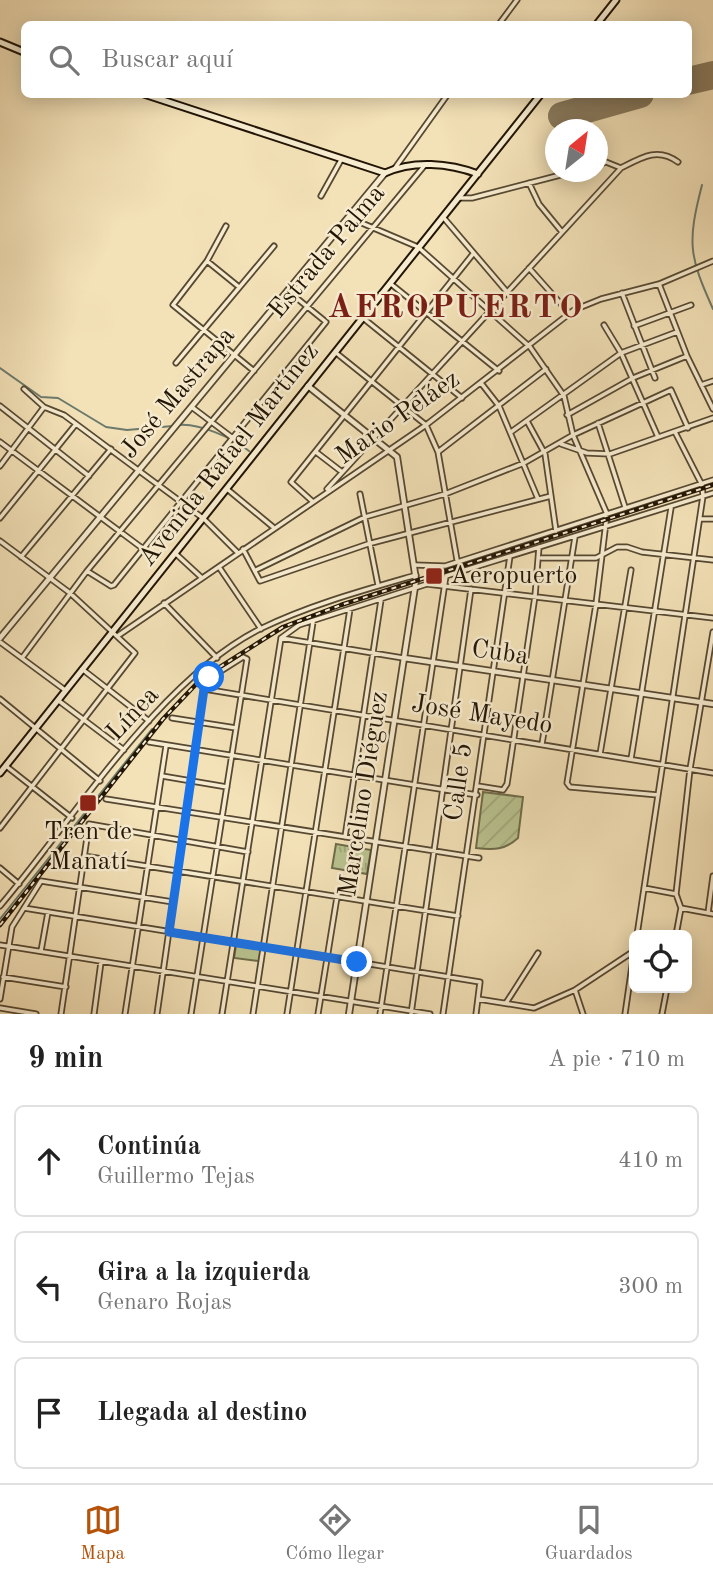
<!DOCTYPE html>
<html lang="es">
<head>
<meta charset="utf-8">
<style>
	:root { --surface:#fff; --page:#f6f6f6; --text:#222; --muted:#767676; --line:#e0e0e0; --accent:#b45309 }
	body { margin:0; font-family:"Old Standard TT",serif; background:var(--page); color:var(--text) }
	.controls { position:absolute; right:21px; bottom:21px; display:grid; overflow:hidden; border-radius:10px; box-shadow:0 4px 18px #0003 }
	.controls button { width:63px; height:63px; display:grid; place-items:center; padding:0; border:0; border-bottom:2px solid var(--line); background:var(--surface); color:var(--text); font:35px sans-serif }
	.compass { position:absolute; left:545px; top:119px; width:63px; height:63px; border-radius:50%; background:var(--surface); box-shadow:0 4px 18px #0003; rotate:30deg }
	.stop { position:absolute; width:21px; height:21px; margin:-16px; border:5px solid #1a73e8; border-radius:50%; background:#fff }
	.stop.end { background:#1a73e8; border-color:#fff; box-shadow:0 2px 7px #0008 }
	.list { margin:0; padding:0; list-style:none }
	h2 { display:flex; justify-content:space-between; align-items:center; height:91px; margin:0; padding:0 28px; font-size:30px }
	h2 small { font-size:23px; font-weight:400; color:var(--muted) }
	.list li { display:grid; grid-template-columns:46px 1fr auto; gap:21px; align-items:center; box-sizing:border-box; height:112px; margin:0 14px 14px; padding:0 14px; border:2px solid var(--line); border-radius:10px }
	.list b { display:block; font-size:26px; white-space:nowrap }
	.list p { margin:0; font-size:23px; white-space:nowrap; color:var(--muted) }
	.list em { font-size:23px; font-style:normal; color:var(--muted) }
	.icon { flex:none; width:38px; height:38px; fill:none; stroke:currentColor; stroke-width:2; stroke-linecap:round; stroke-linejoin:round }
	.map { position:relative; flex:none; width:713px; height:1014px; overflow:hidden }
	.search { position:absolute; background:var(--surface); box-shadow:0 4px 18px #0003; left:21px; right:21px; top:21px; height:77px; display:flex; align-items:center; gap:18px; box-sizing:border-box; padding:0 24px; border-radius:10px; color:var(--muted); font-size:26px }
	.sheet { height:469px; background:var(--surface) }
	nav { display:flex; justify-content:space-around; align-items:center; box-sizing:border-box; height:98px; border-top:2px solid var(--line); background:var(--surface); font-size:19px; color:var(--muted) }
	nav a { display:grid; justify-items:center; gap:4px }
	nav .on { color:var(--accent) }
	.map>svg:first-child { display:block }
	.grass { fill:url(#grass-tufts); stroke:#6e6c4a; stroke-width:2 }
	.garden { fill:url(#garden-furrows); stroke:#6e6c4a; stroke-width:2 }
	.pitch { fill:#b9c390; stroke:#6e6c4a; stroke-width:2 }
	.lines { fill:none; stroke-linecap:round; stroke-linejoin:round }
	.stream { stroke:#6b7a6c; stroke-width:2 }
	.runway { stroke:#8a7b5e; stroke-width:28 }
	.minor-casing { stroke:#564832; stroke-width:7 }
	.tertiary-casing { stroke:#564832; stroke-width:8 }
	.secondary-casing { stroke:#221505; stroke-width:9 }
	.minor { stroke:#f7ecd0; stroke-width:3.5 }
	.tertiary { stroke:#f7ecd0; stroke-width:4.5 }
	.secondary { stroke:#f7ecd0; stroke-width:5 }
	.rail-casing { stroke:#221505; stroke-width:4.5 }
	.rail { stroke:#f7ecd0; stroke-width:2; stroke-dasharray:5; stroke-linecap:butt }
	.route { stroke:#1a73e8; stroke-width:9 }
	.poi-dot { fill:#8f2418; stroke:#f7ecd0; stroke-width:2.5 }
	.labels { text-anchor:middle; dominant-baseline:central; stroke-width:5; stroke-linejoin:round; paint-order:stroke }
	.street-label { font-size:26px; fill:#221505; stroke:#f7ecd0 }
	.poi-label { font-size:26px; fill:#221505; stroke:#f7ecd0; text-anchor:start }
	.district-label { font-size:33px; font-weight:bold; letter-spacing:2px; fill:#7a1f14; stroke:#f7ecd0 }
</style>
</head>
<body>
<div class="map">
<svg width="713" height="1014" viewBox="0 0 713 1014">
	<defs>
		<pattern id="grass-tufts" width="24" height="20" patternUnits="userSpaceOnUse" patternTransform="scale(1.75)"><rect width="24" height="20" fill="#b9c390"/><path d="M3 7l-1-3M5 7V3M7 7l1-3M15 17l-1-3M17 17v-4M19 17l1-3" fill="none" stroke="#9fa77b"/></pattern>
		<pattern id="garden-furrows" width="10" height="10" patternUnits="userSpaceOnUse" patternTransform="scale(1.75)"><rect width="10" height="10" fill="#b9c390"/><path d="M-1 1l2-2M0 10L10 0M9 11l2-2" fill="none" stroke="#9fa77b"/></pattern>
	</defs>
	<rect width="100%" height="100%" fill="#f3e1b7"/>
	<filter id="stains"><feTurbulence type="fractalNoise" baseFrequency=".00286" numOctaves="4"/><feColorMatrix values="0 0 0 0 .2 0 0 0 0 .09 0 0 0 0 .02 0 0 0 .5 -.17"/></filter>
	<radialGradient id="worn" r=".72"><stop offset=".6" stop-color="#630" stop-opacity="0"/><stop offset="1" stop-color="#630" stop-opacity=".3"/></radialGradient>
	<path class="grass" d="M336 844 371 850 367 874 332 868Z"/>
	<path class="garden" d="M483 792 523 797 518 838C505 850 494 850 476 848Z"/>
	<path class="pitch" d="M236 945 261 949 259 961 234 958Z"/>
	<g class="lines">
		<path class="stream" d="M702 185C687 243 689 256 713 309
			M0 368 41 397 58 398 106 427 127 430 173 426
			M179 425C199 423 233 438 249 451
			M0 919 152 729"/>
		<path class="runway" d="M688 81 713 75
			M562 116 640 94"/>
		<defs>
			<path id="minor" d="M499 24 517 0
				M598 165 606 162 621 168
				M395 168 448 94
				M529 183 539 204 562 232
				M321 196 341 160
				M459 198H472L572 172
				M443 217 507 292
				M350 218 418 247 530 347 564 396 573 435 607 514 596 604 567 783 570 787 658 795
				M226 226 207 261 173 305 254 371
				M207 261 239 287
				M529 268 569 313
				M391 284 499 371
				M659 284 687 356 713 409
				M622 293 655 378
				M363 318 462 398
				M604 325 621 353 658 437
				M634 326 691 305
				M335 352 426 425 438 452 457 560
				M176 363 274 246
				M481 383 499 406 538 499
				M701 385 713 381
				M0 406 89 476
				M44 407 64 415 204 519 238 553
				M193 408 234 439
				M567 415 633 378 687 356
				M527 421 545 454 556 531
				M598 423 625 507
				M511 432 621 353 677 332
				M0 442 142 548
				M561 444 587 453 610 454 713 418
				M316 452 342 472
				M438 452 546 369
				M0 466 44 407 24 389
				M227 489 273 527
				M327 489 621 168C642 157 658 147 678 162
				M360 494 378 585
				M312 501 291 482 473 254
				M0 518 76 424
				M700 519H713
				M0 541 70 593 135 653 0 828
				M243 549 260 581 368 544 551 496
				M176 554 202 578
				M21 557 111 449
				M541 558H596L617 547H627L642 552 713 560
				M415 565 445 566 713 480
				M219 567 261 629
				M256 570 365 517 445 494 524 463 573 435 671 390 688 428
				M87 571 111 586 114 585 326 322 288 291
				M164 603 217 658
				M119 635 426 425 574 310 601 299 659 284 713 261
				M281 638 299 625 427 584 713 618
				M281 638 403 658
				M0 642 65 690
				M22 658 87 571 425 165
				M82 669 149 721
				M204 689 713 773
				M0 699 100 781
				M59 701 124 750
				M172 718 236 728
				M149 742 477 795
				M542 744 575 537
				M600 754 631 570
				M631 759 671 508
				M6 766 72 818
				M162 776 227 787
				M478 786 503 790 507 784 535 596 539 547
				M106 799 479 858
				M345 837 381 600
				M84 856 458 916
				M0 868 19 884
				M644 888 676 894
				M0 906C73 820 159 680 260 629 309 605 364 590 416 575
				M24 908 480 982 476 1014
				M681 908 713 914
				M708 913 713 876
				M637 935 703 496 702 485 675 432
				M676 935 681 908 676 894 690 769 713 632
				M0 945 430 1014
				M41 951 48 912
				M3 977 66 987
				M575 990 583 1014
				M0 999 12 927 41 881 173 902
				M478 999 534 1008 575 990 634 951
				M506 1003 538 953
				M0 1008 36 1014
				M61 1014 89 824 248 852
				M94 1014 101 962
				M125 1014 166 746
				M157 1014 205 681 243 657 247 659 191 1014
				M222 1014 281 638
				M253 1014 313 622
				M287 1014 350 609
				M318 1014 337 897
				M380 1014 446 576 713 493
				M411 1014 471 589
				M443 1014 510 556
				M625 1014 634 952
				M662 1014 667 988"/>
			<path id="tertiary" d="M308 386 397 457 416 580 349 1014
				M0 638 385 173
				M404 658 713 704"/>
			<path id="secondary" d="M597 24 616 0
				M0 42 24 52
				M144 94 385 173C413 160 449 163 478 174
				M0 773 541 94"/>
		</defs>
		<use href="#minor" class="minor-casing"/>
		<use href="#tertiary" class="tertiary-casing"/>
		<use href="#secondary" class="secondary-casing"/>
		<use href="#minor" class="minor"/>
		<use href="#tertiary" class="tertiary"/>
		<use href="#secondary" class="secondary"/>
		<defs>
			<path id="rail" d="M0 925 163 719 201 679 283 627 341 605 713 485"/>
		</defs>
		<use href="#rail" class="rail-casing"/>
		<use href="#rail" class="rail"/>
	</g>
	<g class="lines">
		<path class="route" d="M209 677 204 689 169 932 357 962"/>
	</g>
	<g class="poi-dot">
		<rect x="425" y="567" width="18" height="18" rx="3.5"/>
		<rect x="79" y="794" width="18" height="18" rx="3.5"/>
	</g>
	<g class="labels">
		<g class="street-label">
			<text transform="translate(327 252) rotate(-50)">Estrada Palma</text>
			<text transform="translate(178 393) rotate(-50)">José Mastrapa</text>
			<text transform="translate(398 418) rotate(-35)">Mario Peláez</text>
			<text transform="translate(229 455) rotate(-52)">Avenida Rafael Martínez</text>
			<text transform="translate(500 653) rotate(8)">Cuba</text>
			<text transform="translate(133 714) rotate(-47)">Línea</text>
			<text transform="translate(482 715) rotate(9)">José Mayedo</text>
			<text transform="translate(459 782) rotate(-82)">Calle 5</text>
			<text transform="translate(364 794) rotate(-81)">Marcelino Diéguez</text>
		</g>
		<g class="poi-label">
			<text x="450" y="576">Aeropuerto</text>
			<text x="88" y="832" text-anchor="middle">Tren de<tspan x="88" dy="30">Manatí</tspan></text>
		</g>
		<g class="district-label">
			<text x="456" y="308">AEROPUERTO</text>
		</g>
	</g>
	<rect width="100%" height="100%" filter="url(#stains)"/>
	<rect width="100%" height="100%" fill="url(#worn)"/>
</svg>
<div class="controls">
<button><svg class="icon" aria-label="locate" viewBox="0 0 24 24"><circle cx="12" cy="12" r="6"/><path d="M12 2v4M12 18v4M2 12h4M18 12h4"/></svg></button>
</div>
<svg class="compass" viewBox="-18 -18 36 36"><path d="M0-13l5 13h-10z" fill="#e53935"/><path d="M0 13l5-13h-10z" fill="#767676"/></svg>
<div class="stop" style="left:209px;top:677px"></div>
<div class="stop end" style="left:357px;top:962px"></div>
<div class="search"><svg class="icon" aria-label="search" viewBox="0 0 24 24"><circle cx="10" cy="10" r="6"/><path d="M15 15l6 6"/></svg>Buscar aquí</div>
</div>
<section class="sheet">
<h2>9 min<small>A pie · 710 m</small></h2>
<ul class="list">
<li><svg class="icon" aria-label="ahead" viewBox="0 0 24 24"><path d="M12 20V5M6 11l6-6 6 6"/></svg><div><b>Continúa</b><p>Guillermo Tejas</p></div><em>410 m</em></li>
<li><svg class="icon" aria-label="left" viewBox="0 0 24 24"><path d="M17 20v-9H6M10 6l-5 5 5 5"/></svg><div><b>Gira a la izquierda</b><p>Genaro Rojas</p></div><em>300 m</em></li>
<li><svg class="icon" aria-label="arrive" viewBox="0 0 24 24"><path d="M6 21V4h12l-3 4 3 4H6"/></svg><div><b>Llegada al destino</b></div></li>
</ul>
</section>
<nav>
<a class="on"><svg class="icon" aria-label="map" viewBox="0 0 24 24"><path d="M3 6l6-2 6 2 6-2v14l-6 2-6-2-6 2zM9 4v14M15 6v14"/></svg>Mapa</a>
<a><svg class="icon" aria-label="directions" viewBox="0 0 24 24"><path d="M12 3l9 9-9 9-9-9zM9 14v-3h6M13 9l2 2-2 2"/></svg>Cómo llegar</a>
<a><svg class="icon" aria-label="saved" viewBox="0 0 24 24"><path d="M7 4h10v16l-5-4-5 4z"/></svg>Guardados</a>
</nav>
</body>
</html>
